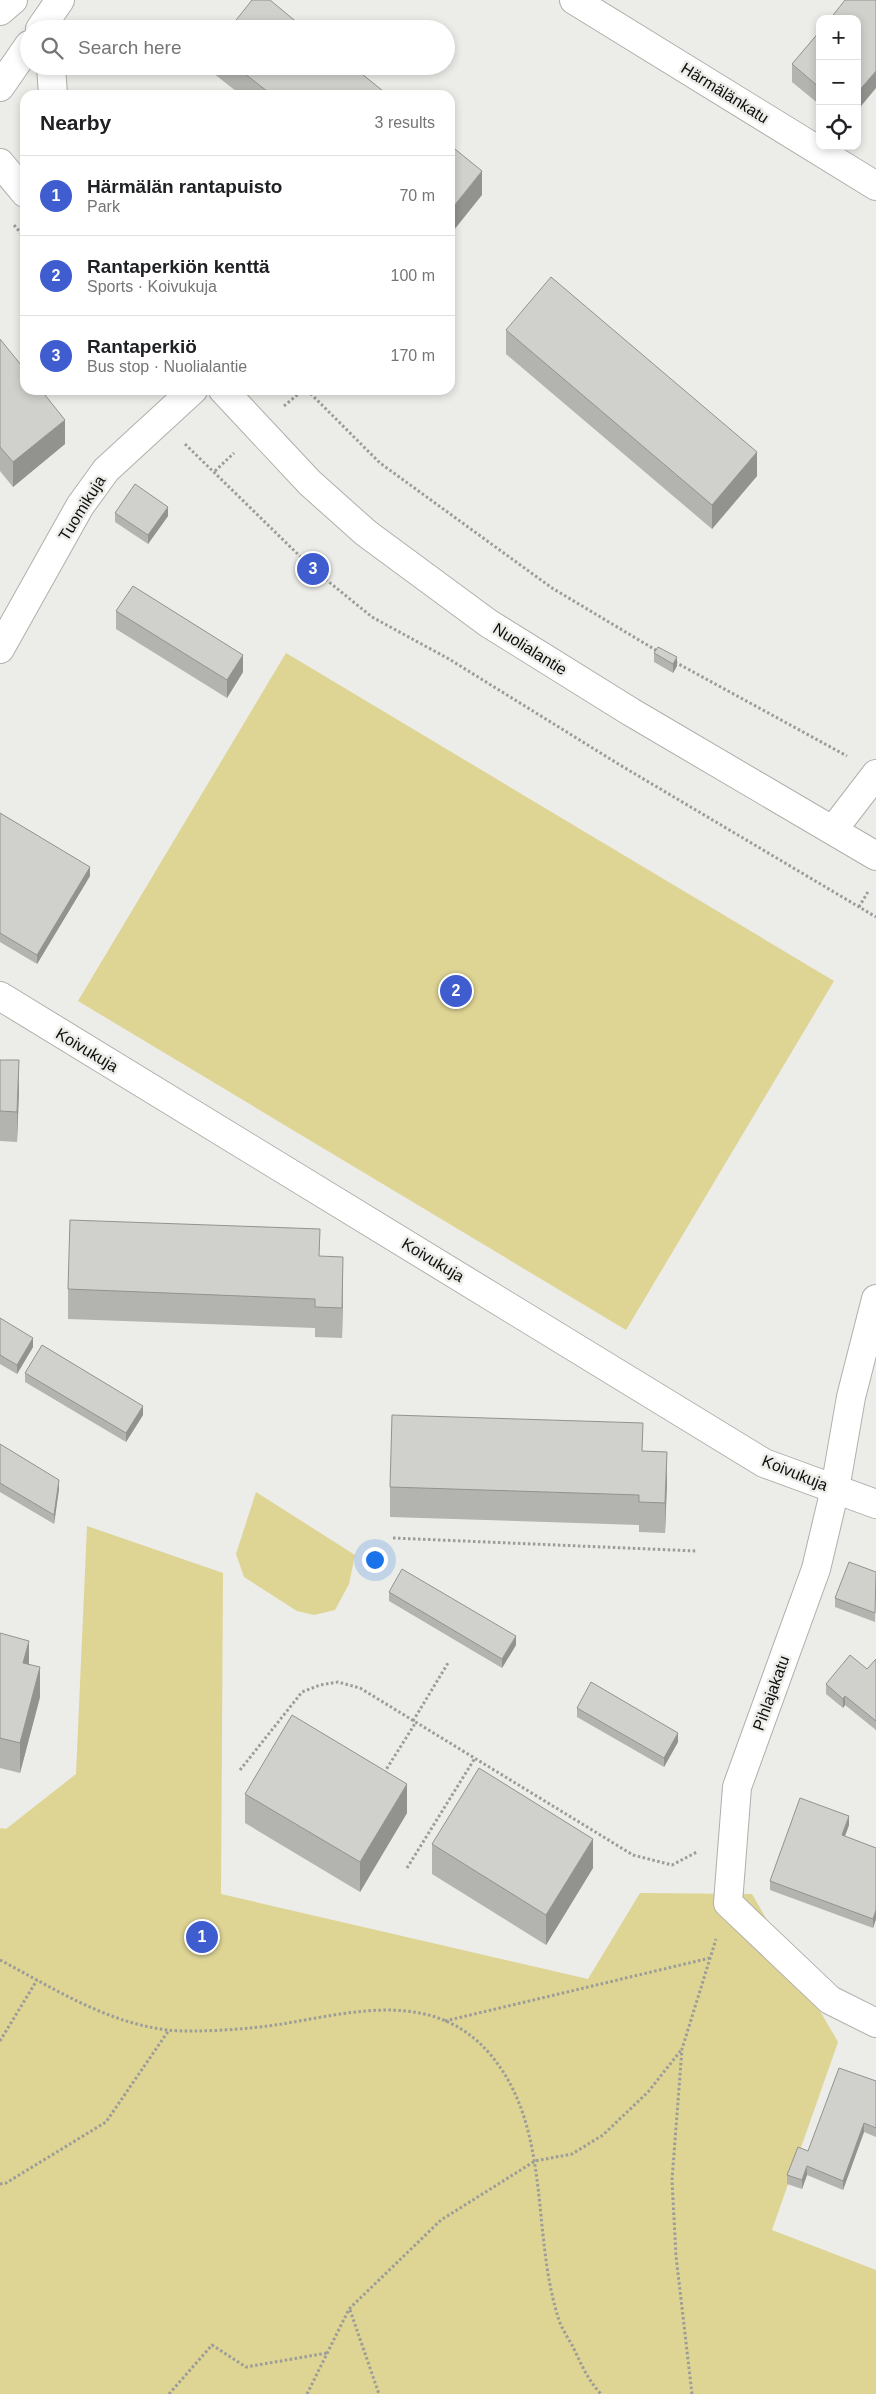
<!DOCTYPE html>
<html lang="en">
<head>
<meta charset="utf-8">
<style>
	:root { --surface:#fff; --page:#f2f2f2; --text:#202124; --muted:#757577; --line:#e0e0e0; --accent:#3f5dcf }
	body { margin:0; font-family:Helvetica,sans-serif; background:var(--page); color:var(--text) }
	.controls { position:absolute; right:15px; top:15px; display:grid; overflow:hidden; border-radius:10px; box-shadow:0 2px 8px #0003 }
	.controls button { width:45px; height:45px; display:grid; place-items:center; padding:0; border:0; border-bottom:1px solid var(--line); background:var(--surface); color:var(--text); font:25px sans-serif }
	.you { position:absolute; left:374px; top:1559px; width:18px; height:18px; margin:-12px; border:4px solid #fff; border-radius:50%; background:#1a73e8; box-shadow:0 0 0 8px #1a73e833 }
	.badge { display:grid; place-items:center; width:32px; height:32px; border-radius:50%; background:var(--accent); color:#fff; font-size:16px; font-weight:700 }
	.pin { position:absolute; translate:-50% -50%; border:2px solid #fff; box-shadow:0 1px 5px #0006 }
	.list { margin:0; padding:0; list-style:none }
	h2 { display:flex; justify-content:space-between; align-items:center; height:65px; margin:0; padding:0 20px; font-size:21px }
	h2 small { font-size:16px; font-weight:400; color:var(--muted) }
	.list li { display:grid; grid-template-columns:32px 1fr auto; gap:15px; align-items:center; box-sizing:border-box; height:80px; padding:0 20px; border-top:1px solid var(--line) }
	.list b { display:block; font-size:19px; white-space:nowrap }
	.list p { margin:0; font-size:16px; white-space:nowrap; color:var(--muted) }
	.list em { font-size:16px; font-style:normal; color:var(--muted) }
	.icon { flex:none; width:28px; height:28px; fill:none; stroke:currentColor; stroke-width:2; stroke-linecap:round; stroke-linejoin:round }
	.map { position:relative; flex:none; width:876px; height:2394px; overflow:hidden }
	.search { position:absolute; background:var(--surface); box-shadow:0 2px 8px #0003; left:20px; top:20px; width:435px; height:55px; display:flex; align-items:center; gap:12px; box-sizing:border-box; padding:0 18px; border-radius:28px; color:var(--muted); font-size:19px }
	.panel { position:absolute; background:var(--surface); box-shadow:0 2px 8px #0003; left:20px; top:90px; width:435px; height:305px; border-radius:15px }
	.map>svg:first-child { display:block }
	.green { fill:#ded494 }
	.lines { fill:none; stroke-linecap:round; stroke-linejoin:round }
	.minor-casing { stroke:#b0afab; stroke-width:30 }
	.path { stroke:#9c9c99; stroke-width:3; stroke-dasharray:2.5 2.5; stroke-linecap:butt }
	.minor { stroke:#fff; stroke-width:28 }
	.wall { fill:#b3b3af }
	.shaded-wall { fill:#92928f }
	.building { fill:#d0d0cc; stroke:#92928f }
	.labels { text-anchor:middle; dominant-baseline:central; stroke-width:5; stroke-linejoin:round; paint-order:stroke }
	.street-label { font-size:16px; fill:#0e0e0d; stroke:#ecece8 }
</style>
</head>
<body>
<div class="map">
<svg width="876" height="2394" viewBox="0 0 876 2394">
	<rect width="100%" height="100%" fill="#ecece8"/>
	<path class="green" d="M286 653 834 981 626 1330 78 1001Z
		M256 1492 355 1555 349 1584 335 1610 314 1615 297 1611 244 1577 236 1554Z
		M87 1526 223 1573 221 1894 588 1979 640 1893 752 1894 838 2042 772 2230 876 2270V2394H0V1828L6 1829 76 1774Z"/>
	<g class="lines">
		<defs>
			<path id="minor" d="M574 0 876 186
				M0 11 13 0
				M40 29 60 0
				M51 66 53 95
				M0 87 29 45
				M0 163 25 193
				M223 390 310 483 366 533 488 623 631 712 876 856
				M0 649 80 506 106 470 193 390
				M833 830 876 774
				M0 996 764 1463 876 1504
				M876 1299 851 1397 835 1489 816 1569 737 1787 728 1903 830 2000 876 2023"/>
		</defs>
		<use href="#minor" class="minor-casing"/>
		<path class="path" d="M14 225 25 238
			M307 390 380 463 552 588 659 652
			M284 406 303 390
			M185 444 313 569 372 617 449 659 620 765 876 917
			M215 471 234 453
			M675 662 847 756
			M859 907 869 890
			M393 1538 696 1551
			M413 1721 448 1663
			M240 1770 302 1692 320 1685 338 1682 360 1688 633 1855 672 1865 697 1852
			M384 1773 416 1722
			M407 1868 475 1758
			M0 1960C55 1989 105 2022 167 2030 198 2033 250 2029 282 2024 354 2012 434 1989 490 2054 552 2127 531 2231 558 2317 561 2328 569 2339 574 2349 582 2366 588 2380 601 2394
			M445 2021 710 1958
			M0 2041 37 1980
			M0 2184 6 2183 106 2122 169 2030
			M350 2310 379 2394
			M169 2394 212 2345 246 2367 327 2353
			M307 2394 349 2309 441 2220 535 2161 572 2154 603 2135 648 2092 682 2049
			M692 2394 676 2256 672 2180 682 2049 716 1939"/>
		<use href="#minor" class="minor"/>
	</g>
	<path class="wall" d="M820 31V105L792 82V64Z
		M213 66H352L388 95H241L213 73Z
		M506 330 757 476 712 529 506 354Z
		M0 339 65 444 13 487 0 471Z
		M115 513 168 516 148 544 115 522Z
		M116 611 243 672 227 698 116 629Z
		M658 647 677 666 673 673 654 662V653Z
		M0 813 90 876 37 964 0 942Z
		M0 1060 19 1090 17 1142 0 1141Z
		M320 1256 343 1287 342 1338 315 1337V1328L68 1319V1289Z
		M0 1318 33 1347 17 1374 0 1364Z
		M25 1373 143 1415 126 1442 25 1382Z
		M0 1444 59 1489 54 1524 0 1492Z
		M643 1451 667 1482 665 1533 639 1532V1525L390 1517V1487Z
		M876 1572 875 1622 835 1607V1598Z
		M389 1592 516 1645 502 1668 389 1601Z
		M0 1633 29 1665 40 1697 20 1773 0 1768Z
		M876 1659V1730L845 1705 843 1708 826 1694V1684L867 1669Z
		M577 1708 678 1742 664 1767 577 1717Z
		M245 1794 407 1813 360 1892 245 1823Z
		M849 1825 845 1836 876 1848V1919L873 1928 770 1890V1881Z
		M432 1844 593 1868 546 1945 432 1874Z
		M876 2081V2137L864 2132 843 2190 807 2175 802 2189 787 2184V2175L808 2151Z"/>
	<path class="shaded-wall" d="M876 71V88L857 111V93Z
		M482 171V195L450 235V211Z
		M65 420V444L13 487V462Z
		M757 452V476L712 529V505Z
		M168 507V516L148 544V535Z
		M243 655V672L227 698V680Z
		M677 657V666L673 673V664Z
		M90 867V876L37 964V955Z
		M19 1060V1090L17 1142V1112Z
		M343 1257V1287L342 1338V1308Z
		M33 1338V1347L17 1374V1365Z
		M143 1406V1415L126 1442V1433Z
		M667 1452V1482L665 1533V1503Z
		M59 1480V1489L54 1524V1515Z
		M516 1636V1645L502 1668V1659Z
		M29 1641V1671L23 1663Z
		M40 1667V1697L20 1773V1743Z
		M845 1696V1705L843 1708V1699Z
		M678 1733V1742L664 1767V1758Z
		M407 1784V1813L360 1892V1862Z
		M849 1816V1825L842 1844V1835Z
		M593 1839V1868L546 1945V1915Z
		M876 1910V1919L873 1928V1919Z
		M864 2123V2132L843 2190V2181Z
		M807 2166V2175L802 2189V2180Z"/>
	<path class="building" d="M252 0H270L305 29H229Z
		M845 0H876V71L857 93V19H830Z
		M820 31V88L792 64Z
		M235 66H352L388 95H272Z
		M450 145 482 171 450 211Z
		M551 277 757 452 712 505 506 330Z
		M0 339 25 370V390H41L65 420 13 462 0 447Z
		M135 484 168 507 148 535 115 513Z
		M133 586 243 655 227 680 116 611Z
		M658 647 677 657 673 664 654 653Z
		M0 813 90 867 37 955 0 933Z
		M0 1060H19L17 1112 0 1111Z
		M70 1220 320 1229 319 1256 343 1257 342 1308 315 1307V1299L68 1289Z
		M0 1318 33 1338 17 1365 0 1355Z
		M42 1345 143 1406 126 1433 25 1373Z
		M392 1415 643 1423 642 1451 667 1452 665 1503 639 1502V1495L390 1487Z
		M0 1444 59 1480 54 1515 0 1483Z
		M849 1562 876 1572 875 1613 835 1598Z
		M402 1569 516 1636 502 1659 389 1592Z
		M0 1633 29 1641 23 1663 40 1667 20 1743 0 1738Z
		M850 1655 867 1669 876 1659V1721L845 1696 843 1699 826 1684Z
		M591 1682 678 1733 664 1758 577 1708Z
		M292 1715 407 1784 360 1862 245 1794Z
		M479 1768 593 1839 546 1915 432 1844Z
		M800 1798 849 1816 842 1835 876 1848V1910L873 1919 770 1881Z
		M839 2068 876 2081V2128L864 2123 843 2181 807 2166 802 2180 787 2175 798 2147 808 2151Z"/>
	<g class="labels">
		<g class="street-label">
			<text transform="translate(725 93) rotate(32)">Härmälänkatu</text>
			<text transform="translate(82 508) rotate(-58)">Tuomikuja</text>
			<text transform="translate(530 649) rotate(32)">Nuolialantie</text>
			<text transform="translate(87 1050) rotate(31)">Koivukuja</text>
			<text transform="translate(433 1260) rotate(31)">Koivukuja</text>
			<text transform="translate(795 1473) rotate(22)">Koivukuja</text>
			<text transform="translate(771 1693) rotate(-70)">Pihlajakatu</text>
		</g>
	</g>
</svg>
<div class="controls">
<button>+</button>
<button>−</button>
<button><svg class="icon" aria-label="locate" viewBox="0 0 24 24"><circle cx="12" cy="12" r="6"/><path d="M12 2v4M12 18v4M2 12h4M18 12h4"/></svg></button>
</div>
<div class="you"></div>
<div class="pin badge" style="left:202px;top:1937px">1</div>
<div class="pin badge" style="left:456px;top:991px">2</div>
<div class="pin badge" style="left:313px;top:569px">3</div>
<div class="search"><svg class="icon" aria-label="search" viewBox="0 0 24 24"><circle cx="10" cy="10" r="6"/><path d="M15 15l6 6"/></svg>Search here</div>
<section class="panel">
<h2>Nearby<small>3 results</small></h2>
<ul class="list">
<li><span class="badge">1</span><div><b>Härmälän rantapuisto</b><p>Park</p></div><em>70 m</em></li>
<li><span class="badge">2</span><div><b>Rantaperkiön kenttä</b><p>Sports · Koivukuja</p></div><em>100 m</em></li>
<li><span class="badge">3</span><div><b>Rantaperkiö</b><p>Bus stop · Nuolialantie</p></div><em>170 m</em></li>
</ul>
</section>
</div>
</body>
</html>
